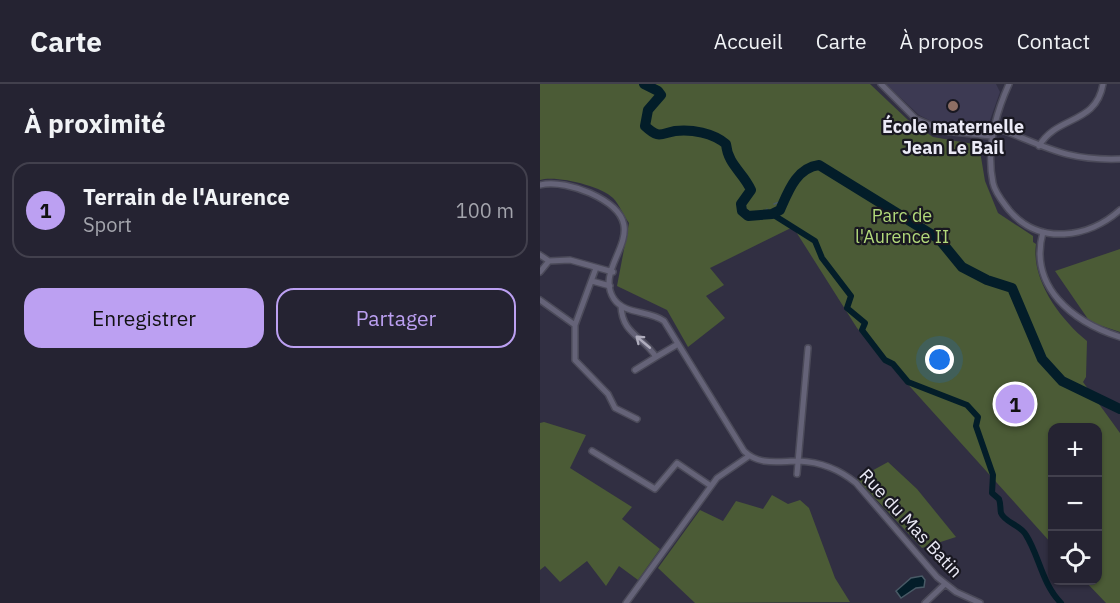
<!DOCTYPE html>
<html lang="fr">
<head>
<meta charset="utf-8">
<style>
	:root { --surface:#252332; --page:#312f3e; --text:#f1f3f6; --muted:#a3a4ac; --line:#42404d; --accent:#bca0f2 }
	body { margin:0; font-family:"IBM Plex Sans",sans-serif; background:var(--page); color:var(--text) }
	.controls { position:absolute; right:18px; bottom:18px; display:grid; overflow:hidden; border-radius:12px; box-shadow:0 2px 4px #0004 }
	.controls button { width:54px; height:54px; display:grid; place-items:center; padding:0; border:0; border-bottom:2px solid var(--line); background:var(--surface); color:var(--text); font:30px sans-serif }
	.you { position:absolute; left:400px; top:276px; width:21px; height:21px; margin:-15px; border:4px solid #fff; border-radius:50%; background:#1a73e8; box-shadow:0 0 0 9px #1a73e833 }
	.badge { display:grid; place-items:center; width:39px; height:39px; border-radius:50%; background:var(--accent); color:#111; font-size:20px; font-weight:700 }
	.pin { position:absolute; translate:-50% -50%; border:3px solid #fff; box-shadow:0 2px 6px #0006 }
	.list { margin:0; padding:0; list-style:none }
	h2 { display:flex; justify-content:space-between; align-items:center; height:78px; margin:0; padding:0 24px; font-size:26px }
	h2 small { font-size:20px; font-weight:400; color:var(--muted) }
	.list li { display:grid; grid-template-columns:39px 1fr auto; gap:18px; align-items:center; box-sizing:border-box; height:96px; margin:0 12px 12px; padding:0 12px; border:2px solid var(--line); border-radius:18px }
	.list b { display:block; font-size:22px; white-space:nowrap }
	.list p { margin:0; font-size:20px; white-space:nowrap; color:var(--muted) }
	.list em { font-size:20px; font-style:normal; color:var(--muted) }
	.actions { display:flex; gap:12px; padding:18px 24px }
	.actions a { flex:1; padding:14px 0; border:2px solid var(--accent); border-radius:18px; text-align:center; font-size:21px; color:var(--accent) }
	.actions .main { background:var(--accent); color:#111 }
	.icon { flex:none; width:33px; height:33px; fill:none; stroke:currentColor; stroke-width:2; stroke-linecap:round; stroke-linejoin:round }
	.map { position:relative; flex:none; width:580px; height:519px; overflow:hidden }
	header { display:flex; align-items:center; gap:36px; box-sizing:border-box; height:84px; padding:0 30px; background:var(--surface); border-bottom:2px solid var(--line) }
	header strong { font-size:28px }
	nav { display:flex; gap:33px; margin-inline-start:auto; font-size:21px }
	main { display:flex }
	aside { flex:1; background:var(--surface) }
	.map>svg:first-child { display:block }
	.built { fill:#3d3a53 }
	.green { fill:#4b5b36 }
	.water { fill:#031d29; stroke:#495a66; stroke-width:1.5 }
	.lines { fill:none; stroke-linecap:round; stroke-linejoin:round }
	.stream { stroke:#495a66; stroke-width:1.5 }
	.canal { stroke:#031d29; stroke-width:6 }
	.river { stroke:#031d29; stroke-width:10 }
	.minor-casing { stroke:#4b4a59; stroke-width:8 }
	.minor { stroke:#656378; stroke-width:5 }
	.oneway { stroke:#afadbd }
	.education-dot { fill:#8d6e63; stroke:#191821; stroke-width:2 }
	.labels { text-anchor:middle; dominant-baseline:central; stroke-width:4.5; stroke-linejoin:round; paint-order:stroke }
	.poi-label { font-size:18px; font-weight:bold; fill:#ebeaf6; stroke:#191821 }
	.park-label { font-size:18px; fill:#b2d97b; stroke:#191821 }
	.street-label { font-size:18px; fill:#ebeaf6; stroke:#191821 }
</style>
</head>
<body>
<header>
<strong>Carte</strong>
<nav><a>Accueil</a><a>Carte</a><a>À propos</a><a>Contact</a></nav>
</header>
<main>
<aside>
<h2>À proximité<small></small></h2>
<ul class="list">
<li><span class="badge">1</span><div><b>Terrain de l'Aurence</b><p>Sport</p></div><em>100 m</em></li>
</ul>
<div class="actions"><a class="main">Enregistrer</a><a>Partager</a></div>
</aside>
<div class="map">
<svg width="580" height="519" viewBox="0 0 580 519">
	<rect width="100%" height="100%" fill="#312f42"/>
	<path class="built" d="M346 0H456L460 8 449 39 442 47 407 45 379 31Z"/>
	<path class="green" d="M0 0H330L368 36 393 53 439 61 445 97 458 129 493 152V158L496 160C491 196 520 235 547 257L546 293 543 298 580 349V519H566L545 497 558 496V344H512V460L317 244 253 143 170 184 184 201 166 212 185 234 148 263 127 226 77 202 89 139C84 132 79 120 73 114 61 102 16 91 0 96Z
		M580 165V248L550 238 515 187Z
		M4 338 46 351 30 384 92 423 82 435 120 465 98 496 79 482 66 502 47 477 20 498 5 482 0 486V339Z
		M348 378 377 405 416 453 382 464 317 395Z
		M232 411 248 420 260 416 269 424 295 494 310 518 155 519 118 484 160 426 183 437 196 417 223 425Z"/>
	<path class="water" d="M382 492 385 496 384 503 376 504 361 514 356 507 371 494Z"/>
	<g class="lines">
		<path class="stream" d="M234 120 245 116
			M222 130 227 125"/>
		<path class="canal" d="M232 130 275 157 282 174 311 212 307 224 325 239 322 246 345 276 353 280 368 298 427 321 438 333 436 342 453 391 452 409 459 415C461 420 460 425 461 429 465 439 481 441 486 451 499 471 502 500 521 519"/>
		<path class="river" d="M104 0 118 7 121 11 108 26 105 42C119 55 120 50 135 47 152 45 173 49 186 60 188 81 203 88 211 106L201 120 202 127 208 132 232 130 240 126C248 108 256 84 279 81L399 155 422 183 447 196 472 204 502 275 522 297 580 325"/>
		<defs>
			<path id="minor" d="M341 0 376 35 404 47 451 52
				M469 0C455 31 446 65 453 99 455 109 463 118 469 126 499 162 549 154 580 126
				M454 43C504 61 523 77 580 75
				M499 62C517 31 556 41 563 0
				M0 101C15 97 36 103 50 109 125 143 50 179 74 215 85 231 109 226 124 237L204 367C219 382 239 377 259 377 281 378 299 385 316 399L397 493 416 508 440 519
				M503 148C488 203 533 238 580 253
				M0 171 9 177 30 176 73 188
				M56 184 35 241V276L68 310 75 324 97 335
				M0 188 9 177
				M52 197 70 202
				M0 216 35 241
				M81 222C82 250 103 252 116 273L138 260
				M95 286 116 273
				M52 367 115 405 137 379 171 402
				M257 390 268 264
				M86 519 177 394 209 372
				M385 519 405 500"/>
		</defs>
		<use href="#minor" class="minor-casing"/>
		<use href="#minor" class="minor"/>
	</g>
	<defs><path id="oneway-shaft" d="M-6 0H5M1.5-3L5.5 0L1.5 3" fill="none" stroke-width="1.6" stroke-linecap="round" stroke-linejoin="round" transform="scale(1.5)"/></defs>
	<use class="oneway" href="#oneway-shaft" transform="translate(103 258) rotate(-140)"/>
	<circle class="education-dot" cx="413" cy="22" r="6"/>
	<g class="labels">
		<g class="poi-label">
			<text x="413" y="42">École maternelle<tspan x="413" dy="21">Jean Le Bail</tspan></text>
		</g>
		<g class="park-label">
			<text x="362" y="131">Parc de<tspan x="362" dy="21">l'Aurence II</tspan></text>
		</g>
		<g class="street-label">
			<text transform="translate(371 439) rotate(47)">Rue du Mas Batin</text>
		</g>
	</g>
</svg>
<div class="controls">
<button>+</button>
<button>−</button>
<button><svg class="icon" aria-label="locate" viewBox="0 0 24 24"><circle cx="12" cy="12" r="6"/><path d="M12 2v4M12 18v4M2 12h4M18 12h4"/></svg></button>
</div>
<div class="you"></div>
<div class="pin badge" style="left:475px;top:320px">1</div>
</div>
</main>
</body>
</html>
